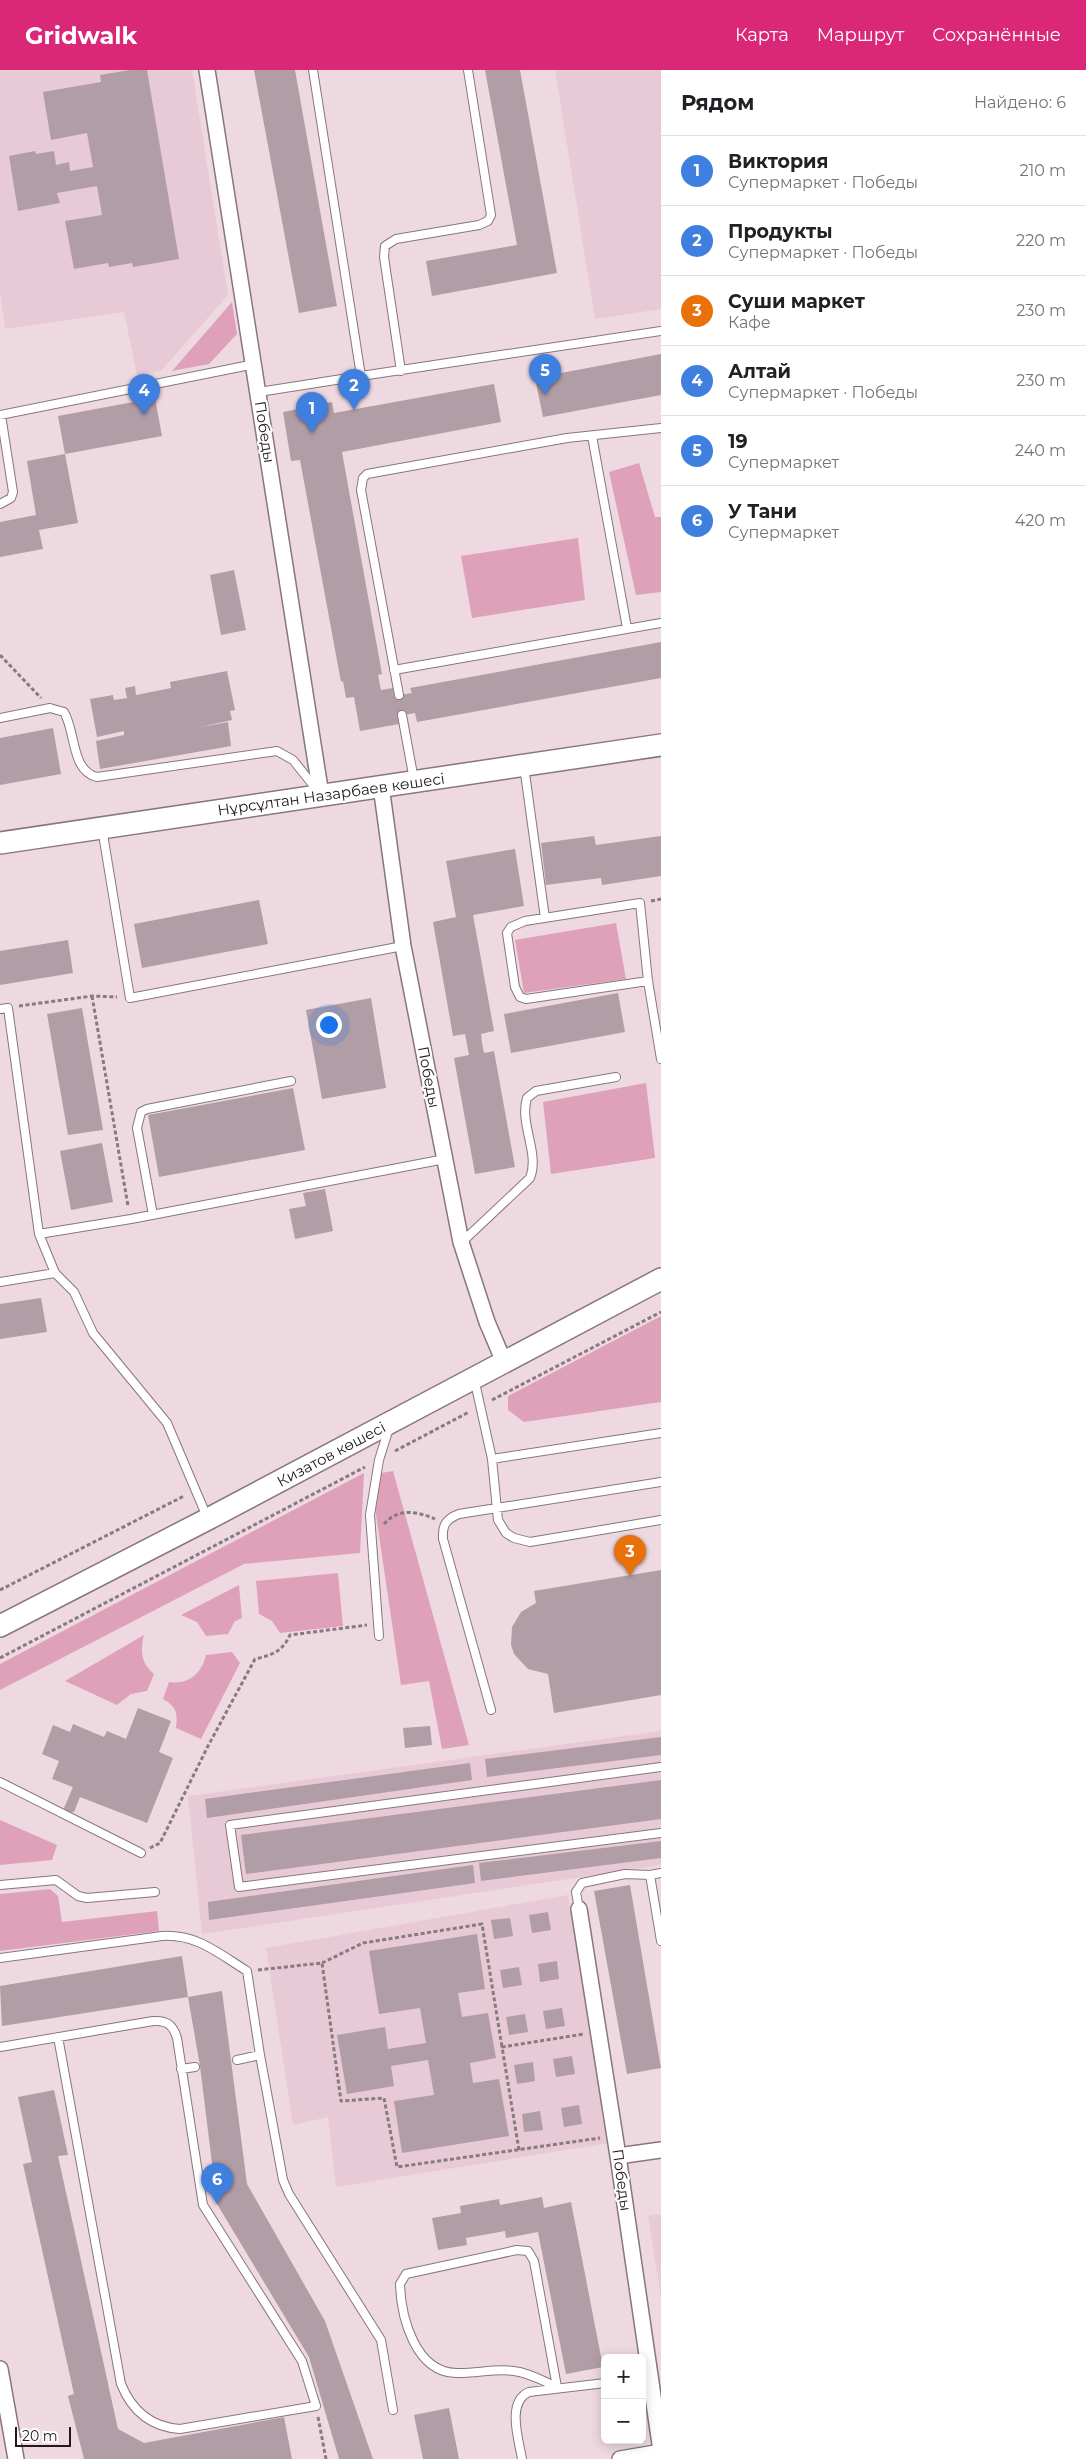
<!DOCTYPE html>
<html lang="ru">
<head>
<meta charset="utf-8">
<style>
	:root { --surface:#fff; --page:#f6f6f6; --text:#202124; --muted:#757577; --line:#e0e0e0; --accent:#db2777 }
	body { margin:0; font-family:Montserrat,sans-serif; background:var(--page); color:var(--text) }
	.controls { position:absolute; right:15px; bottom:15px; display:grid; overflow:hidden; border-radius:8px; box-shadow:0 2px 12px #0003 }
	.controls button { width:45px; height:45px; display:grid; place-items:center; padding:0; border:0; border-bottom:1px solid var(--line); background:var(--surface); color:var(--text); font:25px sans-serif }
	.scale { position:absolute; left:15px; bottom:12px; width:56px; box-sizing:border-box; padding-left:5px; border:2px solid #20181b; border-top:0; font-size:14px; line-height:18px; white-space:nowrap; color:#20181b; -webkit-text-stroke:4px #fff; paint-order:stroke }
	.you { position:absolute; left:328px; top:954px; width:18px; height:18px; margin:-12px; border:4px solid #fff; border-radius:50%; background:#1a73e8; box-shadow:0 0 0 8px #1a73e833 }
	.badge { display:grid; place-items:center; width:32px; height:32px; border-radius:50%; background:var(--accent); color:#fff; font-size:16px; font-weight:700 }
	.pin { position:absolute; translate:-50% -41px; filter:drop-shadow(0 1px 2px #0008) }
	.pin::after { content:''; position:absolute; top:26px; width:18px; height:15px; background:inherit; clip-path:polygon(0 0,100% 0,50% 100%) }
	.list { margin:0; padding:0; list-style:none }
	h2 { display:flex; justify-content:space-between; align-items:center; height:65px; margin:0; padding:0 20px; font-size:21px }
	h2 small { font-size:16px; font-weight:400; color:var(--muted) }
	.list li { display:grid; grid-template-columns:32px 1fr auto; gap:15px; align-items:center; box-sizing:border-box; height:70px; padding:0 20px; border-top:1px solid var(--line) }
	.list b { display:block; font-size:19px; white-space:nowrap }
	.list p { margin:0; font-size:16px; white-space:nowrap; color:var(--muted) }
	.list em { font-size:16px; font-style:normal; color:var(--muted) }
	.map { position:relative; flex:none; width:661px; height:2389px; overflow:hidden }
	header { display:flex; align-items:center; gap:30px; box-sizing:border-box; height:70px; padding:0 25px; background:var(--accent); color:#fff }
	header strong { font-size:24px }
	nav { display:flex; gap:28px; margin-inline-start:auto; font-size:18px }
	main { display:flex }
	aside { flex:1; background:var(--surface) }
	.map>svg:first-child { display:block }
	.built { fill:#e7cad5 }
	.green { fill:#dfa1ba }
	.building { fill:#b19da5 }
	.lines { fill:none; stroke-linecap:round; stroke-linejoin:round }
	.lane-casing { stroke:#88767d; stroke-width:10 }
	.street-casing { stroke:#88767d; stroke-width:18 }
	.secondary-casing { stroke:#88767d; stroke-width:24 }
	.path { stroke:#887a7f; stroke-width:3; stroke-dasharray:4 2.5; stroke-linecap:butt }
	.lane { stroke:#fff; stroke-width:8 }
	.street { stroke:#fff; stroke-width:15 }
	.secondary { stroke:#fff; stroke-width:21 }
	.labels { text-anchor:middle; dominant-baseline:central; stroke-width:4.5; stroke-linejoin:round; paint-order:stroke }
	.street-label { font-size:15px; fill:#20181b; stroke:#fff }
</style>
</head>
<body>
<header>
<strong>Gridwalk</strong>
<nav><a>Карта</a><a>Маршрут</a><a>Сохранённые</a></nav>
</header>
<main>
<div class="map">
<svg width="661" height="2389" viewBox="0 0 661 2389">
	<rect width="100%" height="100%" fill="#eed9e1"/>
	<path class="built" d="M0 0H192L228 225 161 301 137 305 124 242 5 259 0 223Z
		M555 0H661V239L595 249Z
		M661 1661V1795L202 1864 188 1726Z
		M568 1825 609 2073 336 2117 328 2047 293 2055 266 1878Z
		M661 2144V2228L648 2146Z"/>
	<path class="green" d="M232 232 237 264 209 294 172 301Z
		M639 393 655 447H661V522L636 525 609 402Z
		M578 468 585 530 472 548 461 486Z
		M616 853 626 909 524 923 515 870Z
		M646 1013 655 1088 551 1104 543 1032Z
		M661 1246V1332L524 1352 508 1340V1326Z
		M393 1401 469 1675 442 1679 429 1611 401 1615 375 1438 381 1403Z
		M364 1403 360 1483 244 1494 0 1620V1594Z
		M338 1503 343 1556 280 1563 272 1551 259 1544 256 1511Z
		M239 1515 242 1548 235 1551 228 1564 206 1566 197 1552 181 1545Z
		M144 1565C140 1581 141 1593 154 1604L147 1621 131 1624 117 1635 65 1611Z
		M232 1582 240 1593 201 1669 176 1658C178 1643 176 1636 163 1629L169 1612C189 1615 202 1603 206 1585Z
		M0 1750 57 1775 52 1790 0 1795Z
		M50 1819 58 1826 62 1852 157 1841 159 1861 0 1881V1824Z"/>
	<path class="building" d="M130 0H147L179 189 133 197 132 193 109 197 108 193 74 199 65 151 102 145 97 116 57 123 60 133 18 141 9 86 35 81 36 84 54 81 56 95 69 92 70 101 93 97 87 63 51 70 43 22 101 12 100 5Z
		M254 0H295L337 236 299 243Z
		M485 0H520L557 203 432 226 426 191 517 175Z
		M661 284V325L543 347 535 308Z
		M494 314 501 352 342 382 382 604 378 605 381 620 393 618 394 626 399 625 412 623 410 618 661 572V608L417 652 415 643 397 646 399 654 360 661 354 627 346 628 343 611 341 612 300 390 291 391 283 342 332 332 334 343Z
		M155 328 162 366 65 384 58 346Z
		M65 384 78 453 39 460 43 479 0 487V452L36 445 27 391Z
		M234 500 246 560 221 565 210 505Z
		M227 601 235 640 230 641 232 650 197 658 228 652 231 676 100 699 96 671 124 665V661L97 667 90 629 113 625 114 630 127 628 125 618 135 616 136 625 171 618 170 612Z
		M53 658 61 704 0 715V668Z
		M594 766 596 775 661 766V806L602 815 601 808 546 815 541 773Z
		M515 779 524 836 473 845 494 961 481 964 482 973 484 983 494 981 515 1097 475 1104 454 988 469 985 465 964 453 966 433 852 456 847 446 791Z
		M259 830 268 874 142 898 134 854Z
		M68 870 73 903 0 915V881Z
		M618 923 625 962 511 983 504 944Z
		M371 928 386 1018 322 1029 306 940Z
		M82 938 103 1060 68 1065 47 944Z
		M293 1018 305 1080 159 1107 148 1045Z
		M102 1073 113 1132 71 1140 60 1081Z
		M325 1119 333 1161 295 1169 289 1139 306 1136 303 1123Z
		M41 1228 47 1262 0 1269V1234Z
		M661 1500V1625L554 1643 548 1604 528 1599 514 1584 511 1575 512 1557 521 1542 536 1533 534 1521Z
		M138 1638 171 1651 159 1682 173 1688 147 1753 80 1727 74 1742H67L64 1738 73 1717 52 1709 59 1691 42 1684 53 1655 70 1662 73 1654 104 1667 107 1661 126 1669Z
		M430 1656 432 1675 405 1678 403 1658Z
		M661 1667V1685L487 1707 485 1689Z
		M470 1693 472 1710 207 1748 205 1729Z
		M661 1710V1749L246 1804 241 1765Z
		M661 1771V1788L481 1811 479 1793Z
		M473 1795 475 1813 209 1850 208 1832Z
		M630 1815 661 1998 627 2004 594 1821Z
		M548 1842 551 1860 532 1863 529 1845Z
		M510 1848 513 1866 494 1869 491 1850Z
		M477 1864 485 1919 458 1923 462 1947 488 1943 496 1988 470 1993 473 2013 499 2009 509 2066 402 2083 394 2031 434 2025 428 1990 391 1996 394 2016 347 2024 337 1965 385 1957 388 1979 426 1973 420 1938 379 1944 369 1881Z
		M182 1886 188 1927 2 1956 0 1916Z
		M557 1891 559 1909 540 1912 538 1894Z
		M519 1897 522 1915 503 1918 500 1900Z
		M222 1921 247 2114 325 2251 373 2389H339L309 2287 217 2134 200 1996 188 1927Z
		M562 1938 565 1956 546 1959 543 1941Z
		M525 1944 528 1962 509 1965 506 1947Z
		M572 1986 575 2004 556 2007 553 1989Z
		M533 1992 535 2011 517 2014 514 1995Z
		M54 2020 68 2085 58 2086 118 2359 144 2373 284 2347 292 2389H84L68 2326 74 2324 23 2094 32 2092 18 2027Z
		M579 2035 582 2054 564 2057 561 2038Z
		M540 2041 543 2060 524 2062 522 2044Z
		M542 2127 544 2138 571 2132 603 2297 566 2304 538 2162 506 2168 505 2161 466 2168 467 2175 438 2180 432 2148 461 2143 460 2136 499 2129 500 2135Z
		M449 2338 459 2389H423L414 2345Z"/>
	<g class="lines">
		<defs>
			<path id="lane" d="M401 301 384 187 385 176 396 169 479 155 488 151 491 145 468 0
				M361 306 661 261
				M259 322 361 306 313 0
				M0 345 255 294
				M592 366 627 558
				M0 434 11 428 13 422 1 345
				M394 600 661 553
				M399 625 361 420 363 408 367 404 567 368 661 358
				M402 645 414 710
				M0 648 50 638 64 642C76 662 71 701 97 707L277 681 293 690 317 720
				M524 696 545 848
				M102 758 130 928 403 876
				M648 911 526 929 520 927 515 917 507 863 511 857 525 851 640 833 648 911 661 989
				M0 939 8 938 39 1164 55 1203 0 1212
				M153 1145 137 1058 141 1042 147 1039 291 1011
				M39 1164 131 1149 445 1089
				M462 1172 530 1108C540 1083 519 1054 527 1028L536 1021 616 1007
				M55 1203 74 1222 93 1263 167 1353 207 1447
				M474 1308 492 1389 498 1450 506 1463 514 1468 530 1472 661 1450
				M492 1389 661 1363
				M379 1566 370 1445 379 1390 389 1358
				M491 1640 443 1469C442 1455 446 1449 459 1444L661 1412
				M661 1697 230 1755 239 1817 661 1763
				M0 1712 141 1783
				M650 1805 661 1803
				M0 1815 56 1810 78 1826 87 1828 155 1822
				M579 1839 576 1822 582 1813 625 1804 650 1805 661 1871
				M0 1888 162 1866C197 1864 218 1883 247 1901L260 1985 283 2110 289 2124 381 2270 393 2340
				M0 1977 153 1951C167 1950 173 1955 177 1968L203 2135 302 2291 316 2336 180 2359C151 2357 132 2341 121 2314L58 1967
				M237 1990 260 1985
				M181 1999 195 1997
				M517 2180 528 2181 534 2191 557 2317C543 2311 530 2303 514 2301 495 2298 475 2304 456 2303 415 2302 401 2247 400 2214L406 2204Z
				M522 2389C519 2370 506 2332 529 2322L605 2313"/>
			<path id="street" d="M207 0 321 725
				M381 716 403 876 461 1172 487 1252 504 1292
				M579 1839 618 2086 661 2381
				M618 2086 661 2080
				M0 2299 16 2389
				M620 2389 661 2382"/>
			<path id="secondary" d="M0 773 661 675
				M0 1556 208 1449 661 1209"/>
		</defs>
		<use href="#lane" class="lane-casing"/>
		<use href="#street" class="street-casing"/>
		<use href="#secondary" class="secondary-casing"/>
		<path class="path" d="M0 585 41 628
			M651 831 661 829
			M92 926 128 1136
			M19 936 92 926 117 927
			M492 1330 661 1242
			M395 1381 469 1342
			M384 1454C398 1438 417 1441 435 1449
			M0 1520 184 1426
			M0 1588 365 1397
			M150 1778 160 1773 208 1676 255 1589C272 1585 282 1582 290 1565L367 1555
			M322 1893 363 1873 482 1854 502 1977
			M258 1900 322 1893 341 2031 384 2028 397 2097 600 2068
			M519 2080 502 1977 584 1964
			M318 2347 326 2389"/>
		<use href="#lane" class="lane"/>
		<use href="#street" class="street"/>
		<use href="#secondary" class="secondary"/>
	</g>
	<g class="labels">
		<g class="street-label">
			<text transform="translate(265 362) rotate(81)">Победы</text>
			<text transform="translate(331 724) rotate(-8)">Нұрсұлтан Назарбаев көшесі</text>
			<text transform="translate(429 1007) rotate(79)">Победы</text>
			<text transform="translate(331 1384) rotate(-28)">Кизатов көшесі</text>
			<text transform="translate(622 2110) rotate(82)">Победы</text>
		</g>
	</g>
</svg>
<div class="controls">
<button>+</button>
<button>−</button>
</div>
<div class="scale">20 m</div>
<div class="you"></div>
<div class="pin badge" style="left:312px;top:363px;background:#3f7fe0">1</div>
<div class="pin badge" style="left:354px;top:340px;background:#3f7fe0">2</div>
<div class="pin badge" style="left:630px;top:1506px;background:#e8710a">3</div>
<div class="pin badge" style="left:144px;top:345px;background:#3f7fe0">4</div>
<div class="pin badge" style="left:545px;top:325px;background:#3f7fe0">5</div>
<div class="pin badge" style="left:217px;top:2134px;background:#3f7fe0">6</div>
</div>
<aside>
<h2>Рядом<small>Найдено: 6</small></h2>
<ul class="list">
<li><span class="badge" style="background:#3f7fe0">1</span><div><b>Виктория</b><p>Супермаркет · Победы</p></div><em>210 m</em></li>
<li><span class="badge" style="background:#3f7fe0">2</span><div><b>Продукты</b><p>Супермаркет · Победы</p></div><em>220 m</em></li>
<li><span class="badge" style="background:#e8710a">3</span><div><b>Суши маркет</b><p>Кафе</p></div><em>230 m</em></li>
<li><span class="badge" style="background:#3f7fe0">4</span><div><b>Алтай</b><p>Супермаркет · Победы</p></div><em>230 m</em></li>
<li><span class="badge" style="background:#3f7fe0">5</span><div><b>19</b><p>Супермаркет</p></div><em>240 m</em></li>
<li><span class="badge" style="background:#3f7fe0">6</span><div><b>У Тани</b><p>Супермаркет</p></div><em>420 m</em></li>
</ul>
</aside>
</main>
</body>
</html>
